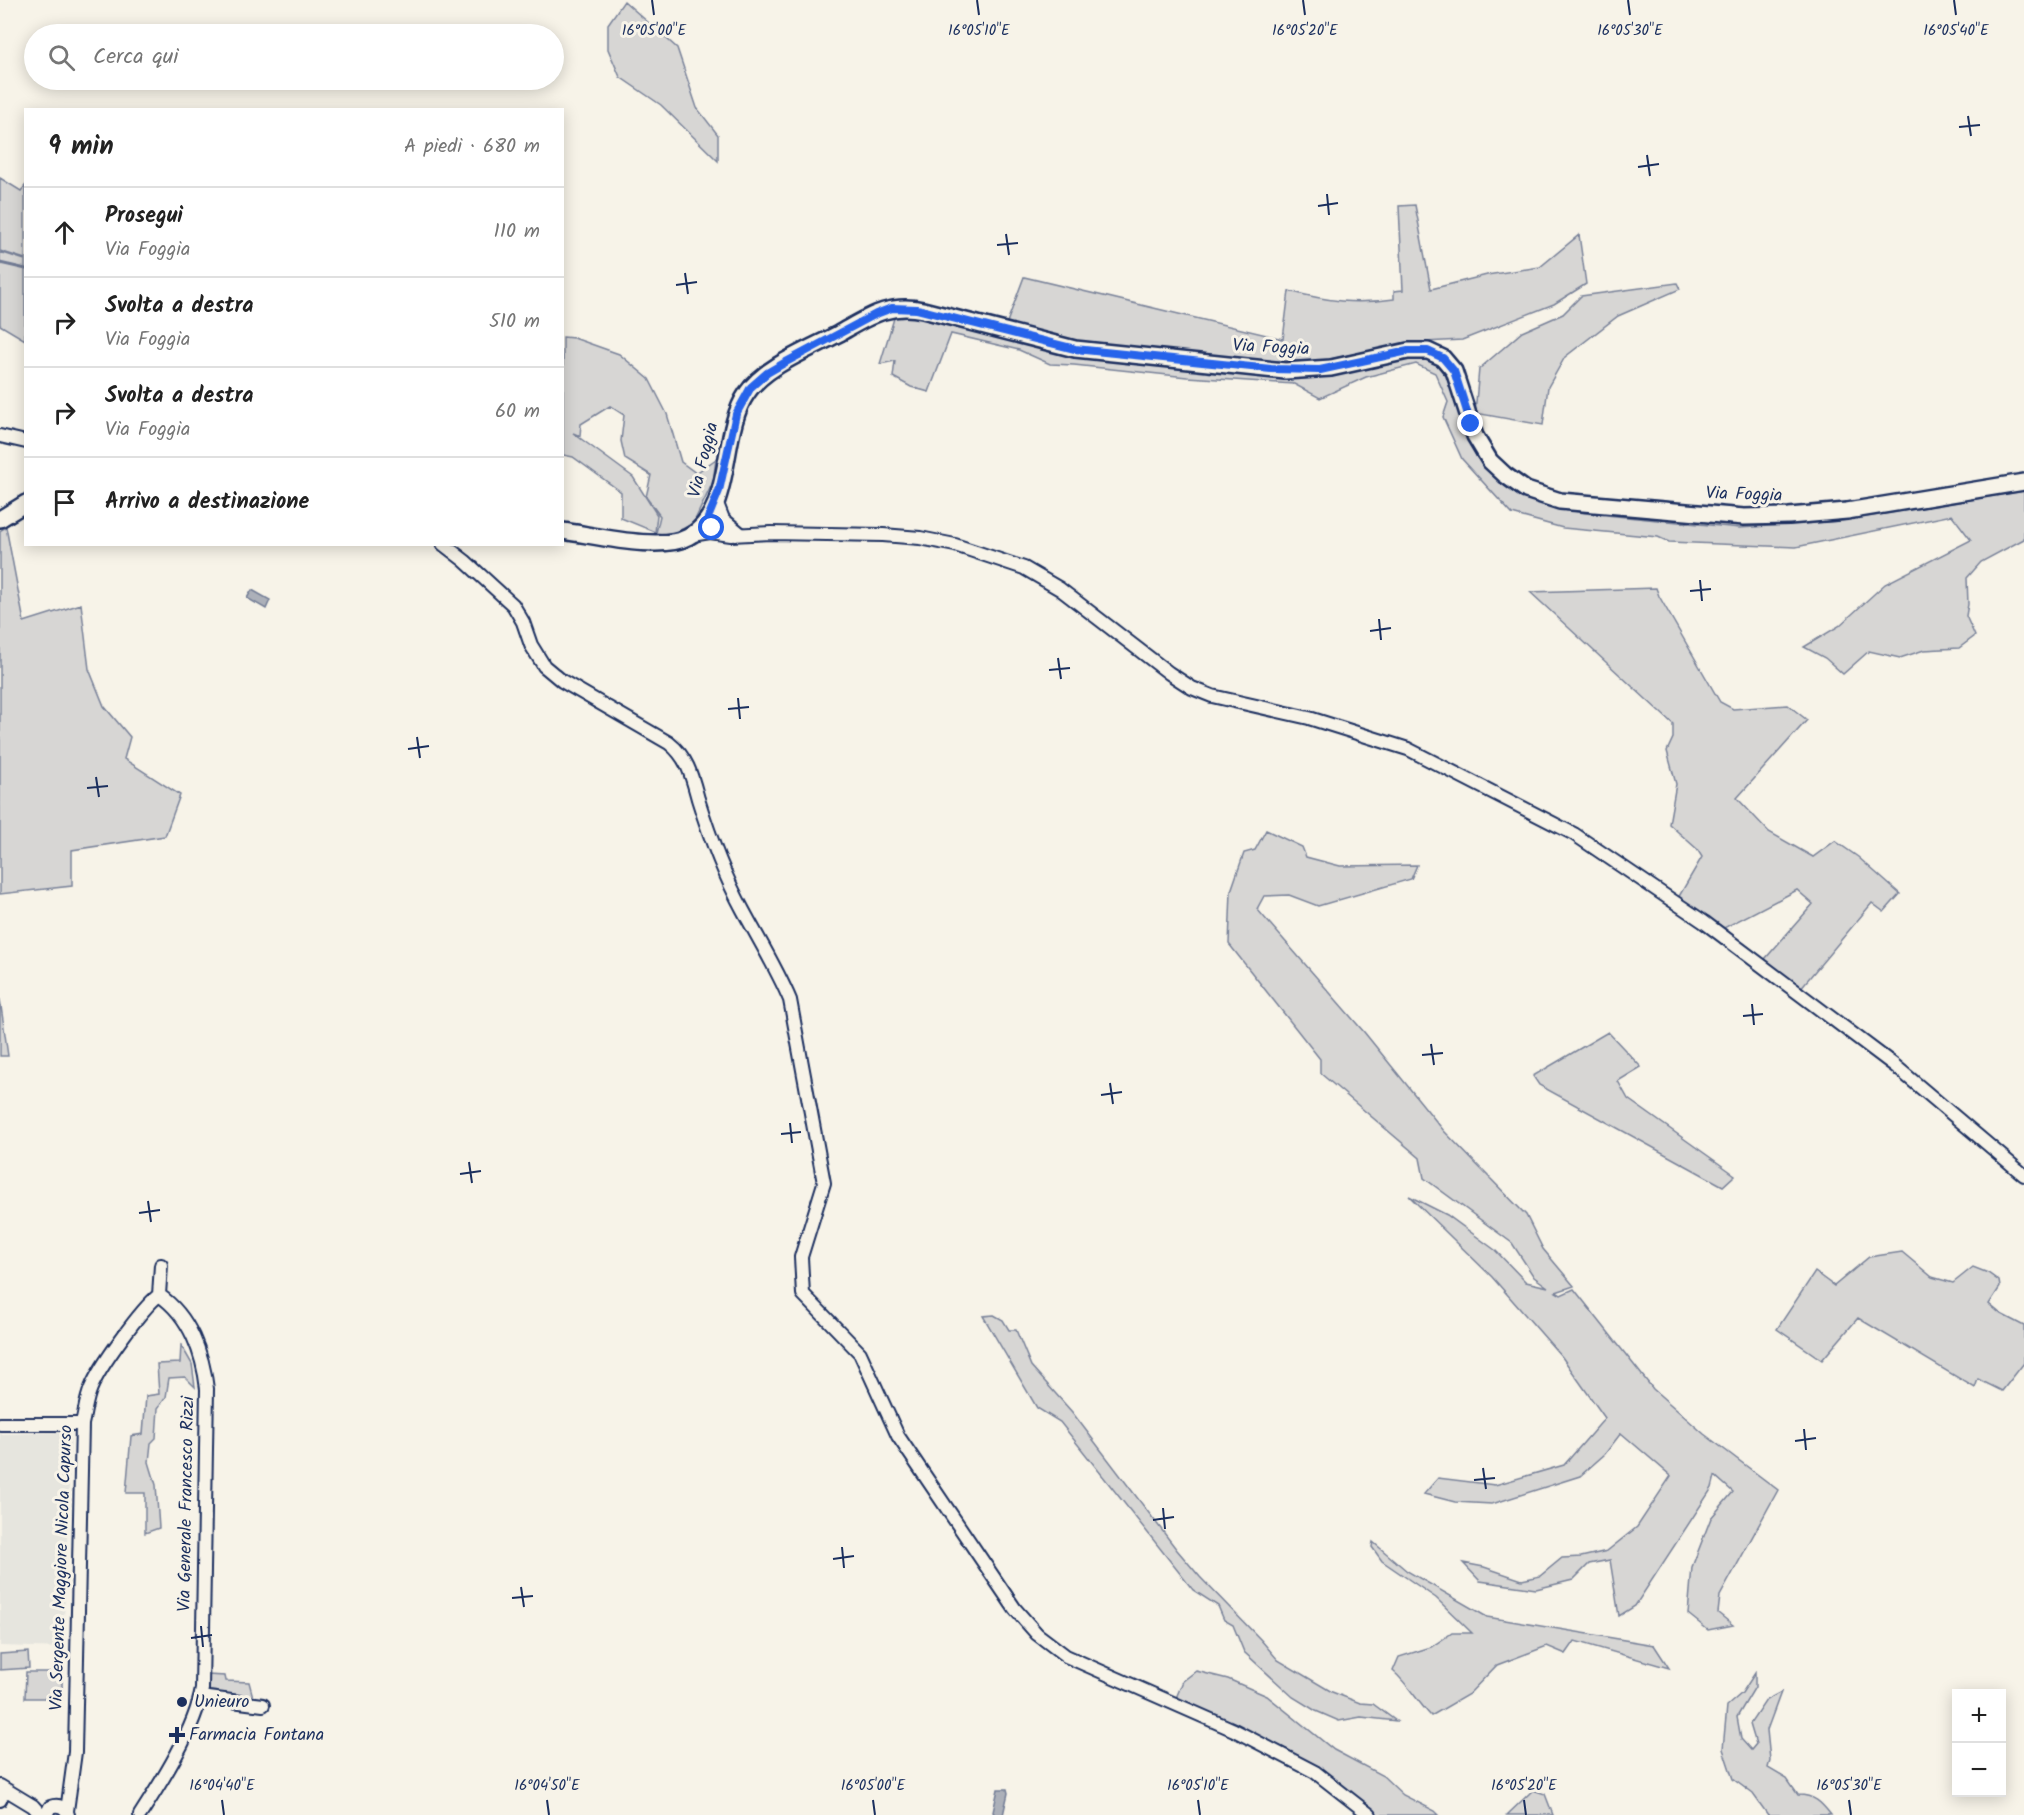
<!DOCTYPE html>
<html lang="it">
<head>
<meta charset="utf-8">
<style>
	:root { --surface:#fff; --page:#f2f2f2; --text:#222; --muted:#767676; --line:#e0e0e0 }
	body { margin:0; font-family:Kalam,sans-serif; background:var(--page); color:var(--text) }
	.controls { position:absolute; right:18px; bottom:18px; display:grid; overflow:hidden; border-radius:0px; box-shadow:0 3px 15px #0003 }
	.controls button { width:54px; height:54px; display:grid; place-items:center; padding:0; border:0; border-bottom:2px solid var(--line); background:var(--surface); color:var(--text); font:30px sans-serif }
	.stop { position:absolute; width:18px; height:18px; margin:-14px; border:4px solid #2563eb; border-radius:50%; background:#fff }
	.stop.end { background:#2563eb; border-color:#fff; box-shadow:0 2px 6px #0008 }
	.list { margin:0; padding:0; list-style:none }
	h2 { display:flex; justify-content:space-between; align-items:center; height:78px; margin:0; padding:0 24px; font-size:26px }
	h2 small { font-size:20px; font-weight:400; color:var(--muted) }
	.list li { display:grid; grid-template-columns:39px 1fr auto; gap:18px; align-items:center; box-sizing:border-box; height:90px; padding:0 24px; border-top:2px solid var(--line) }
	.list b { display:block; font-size:22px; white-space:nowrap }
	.list p { margin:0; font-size:20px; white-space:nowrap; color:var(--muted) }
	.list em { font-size:20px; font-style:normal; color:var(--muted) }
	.icon { flex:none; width:33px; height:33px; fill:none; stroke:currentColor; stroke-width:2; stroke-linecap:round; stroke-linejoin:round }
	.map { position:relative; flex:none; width:2024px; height:1815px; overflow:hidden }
	.search { position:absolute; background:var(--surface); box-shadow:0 3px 15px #0003; left:24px; top:24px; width:540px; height:66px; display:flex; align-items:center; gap:15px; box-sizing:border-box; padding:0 21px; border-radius:33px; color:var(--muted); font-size:22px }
	.panel { position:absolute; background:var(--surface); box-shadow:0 3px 15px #0003; left:24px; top:108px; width:540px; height:438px; border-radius:0px }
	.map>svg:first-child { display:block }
	.built { fill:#e6e5de }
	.green { fill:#d7d6d4; stroke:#798299; stroke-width:1.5 }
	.water { fill:#acb0b9; stroke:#727c95; stroke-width:1.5 }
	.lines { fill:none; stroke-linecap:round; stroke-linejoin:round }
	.stream { stroke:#727c95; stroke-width:3 }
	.minor-casing { stroke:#1b2f5e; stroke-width:16 }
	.major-casing { stroke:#1b2f5e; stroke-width:20 }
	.minor { stroke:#f7f3e8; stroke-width:12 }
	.major { stroke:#f7f3e8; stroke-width:15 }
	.route { stroke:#2563eb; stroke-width:8 }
	.ticks { fill:none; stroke:#1b2f5e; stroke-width:2 }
	.poi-dot { fill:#1b2f5e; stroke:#f7f3e8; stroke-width:2 }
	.labels { text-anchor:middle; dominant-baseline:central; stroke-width:6; stroke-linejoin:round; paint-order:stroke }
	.street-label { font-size:18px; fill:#1b2f5e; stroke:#f7f3e8 }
	.poi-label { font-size:18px; fill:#1b2f5e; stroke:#f7f3e8; text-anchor:start }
	.ticks-label { font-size:15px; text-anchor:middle; fill:#1b2f5e; stroke:#f7f3e8; stroke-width:6; stroke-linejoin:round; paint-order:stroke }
</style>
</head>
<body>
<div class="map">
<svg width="2024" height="1815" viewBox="0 0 2024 1815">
	<rect width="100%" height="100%" fill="#f7f3e8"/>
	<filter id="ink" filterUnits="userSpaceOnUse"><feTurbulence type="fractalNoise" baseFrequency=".0167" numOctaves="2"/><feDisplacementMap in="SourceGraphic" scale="12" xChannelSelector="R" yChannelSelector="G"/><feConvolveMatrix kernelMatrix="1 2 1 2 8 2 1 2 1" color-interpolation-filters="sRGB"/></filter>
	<g filter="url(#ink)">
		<path class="built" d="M71 1432 63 1648 0 1646V1434Z"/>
		<path class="green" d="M624 1 677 48 697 108 718 135V161L661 105 620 77 608 49V24Z
			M0 178 21 191 25 186V259L0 251Z
			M1415 205 1431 289 1487 275 1540 267 1579 235 1586 284 1554 304 1462 340 1406 343 1321 361H1262L1078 343 1006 325 1024 277 1283 339 1289 291C1327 301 1355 305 1394 299V291L1403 290 1399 206Z
			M0 252 25 260V340L0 325Z
			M1677 283 1680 289 1618 316 1565 357 1548 387 1543 425 1475 413 1479 369 1522 332 1563 314 1581 296Z
			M895 315 929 317 1082 357 1247 374 1305 377 1413 358 1430 359 1444 369 1471 445 1477 458 1516 494 1550 507 1585 513 1740 528 1841 521 2024 491V539L1981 562 1967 578 1968 604 1966 616 1975 636 1959 648 1924 650 1900 658 1869 651 1843 674 1825 658 1804 647 1839 626 1885 584 1971 540 1952 515 1796 547 1669 542 1658 537 1563 528 1512 514 1462 459 1443 417 1448 402 1435 373 1416 364 1366 377 1320 398 1294 384 1187 377 1074 365 1050 364 1019 350 951 334 929 392 911 387 893 377 895 361 880 364Z
			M563 337 574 338 619 354 649 379 667 414 681 462 696 473 716 459 713 482 693 524 669 535 656 533 660 516 646 497 651 475 625 459 621 441 624 415 610 406 581 424 580 436 573 433 633 477 657 515 655 532 621 518V492L573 457 563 455Z
			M6 527 24 622 81 604 89 669 104 706 130 737 124 759 180 795 165 836 72 850V886L0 894V531Z
			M1656 588 1659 596 1720 702 1733 709 1788 705 1807 720 1737 798 1769 832 1813 857 1835 841 1858 857 1900 894 1884 912 1872 903 1800 989 1765 959 1813 904 1797 890 1724 928 1678 898 1702 857 1697 849 1669 824 1676 784 1667 751 1673 738V724L1530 592Z
			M1266 830 1302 847 1306 857 1340 866 1417 865 1411 879 1318 906 1289 895 1264 896 1257 909 1364 1032 1444 1131 1526 1215 1543 1249 1574 1286 1556 1292 1561 1295 1574 1289 1653 1389 1704 1434 1778 1490 1720 1596 1718 1613 1733 1625 1708 1630 1688 1614 1692 1567 1711 1518 1733 1492 1715 1476 1712 1488 1635 1606 1619 1616 1610 1560 1589 1564 1573 1580 1536 1589 1480 1581 1463 1563 1484 1567 1522 1580 1540 1576 1562 1558 1581 1557 1607 1551 1637 1527 1671 1476 1621 1433 1605 1454 1580 1476 1492 1504 1455 1502 1424 1494 1438 1478 1495 1485 1564 1465 1605 1418 1562 1357 1492 1277 1409 1196 1447 1215 1495 1250 1526 1282 1548 1287 1534 1277 1512 1243 1424 1178 1420 1158 1320 1073V1059L1229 944 1231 891 1244 853 1255 850Z
			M0 999 8 1056H0Z
			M1608 1032 1641 1067 1618 1081 1628 1099 1735 1175 1723 1186 1539 1085 1533 1076Z
			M1902 1252 1932 1277 1953 1283 1973 1267 1988 1273 1999 1281 2000 1287 1989 1304 2001 1314 2024 1326V1363L2002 1391 1978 1379 1975 1388 1858 1318 1822 1360 1777 1329 1815 1272 1834 1286 1869 1257Z
			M994 1315 1003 1320 1009 1330H1016L1031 1366 1072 1412 1177 1550 1200 1577 1261 1640 1278 1660 1332 1692 1360 1703 1373 1704 1396 1721 1361 1717 1339 1721 1316 1711 1293 1697 1244 1652 1233 1625 1224 1620 1218 1606 1193 1590 1060 1422 1037 1408 983 1316Z
			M181 1345 192 1364 195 1387 185 1377 169 1378 166 1397 158 1408 156 1438 151 1443 149 1462 156 1485 159 1528 145 1533V1493H126L131 1436 143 1434 146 1396 159 1394 157 1364 180 1363Z
			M1373 1542 1407 1571 1487 1617 1654 1645 1669 1668 1575 1641 1566 1654 1547 1646 1497 1665 1469 1694 1431 1716C1417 1701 1408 1684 1393 1671L1399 1657 1431 1647 1452 1633H1472L1436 1598 1382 1561 1372 1547Z
			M28 1652 29 1668 0 1670V1654Z
			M1196 1671 1228 1679 1267 1696 1334 1750 1383 1776 1403 1795 1435 1811 1439 1815H1378L1290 1751 1176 1698 1183 1681Z
			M26 1672H62V1698H25Z
			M1755 1673V1687L1737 1717 1741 1739 1751 1750 1756 1744 1750 1724 1766 1700 1781 1692 1767 1730 1770 1760 1768 1768 1787 1779 1798 1795C1814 1795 1821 1802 1831 1815H1768L1753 1794 1733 1779 1723 1749 1727 1706 1742 1693Z
			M207 1675 225 1676 226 1681 249 1682 253 1697 207 1691Z
			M1533 1790 1545 1794 1553 1815H1507Z"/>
		<path class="water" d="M252 590 270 600 266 609 247 598Z
			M998 1789H1007L1008 1793 1003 1815H995L993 1812Z"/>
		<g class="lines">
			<path class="stream" d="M0 263 26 269"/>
			<defs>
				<path id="minor" d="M0 436 26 442
					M716 501 723 519 741 534
					M692 535 710 532 731 535 771 533 883 535 920 538 955 545 1024 568 1060 589 1169 673 1192 688 1212 696 1309 718 1408 749 1574 834 1704 922 1894 1065 2024 1175
					M443 544 465 561 513 605 523 622 531 645 544 666 562 681 669 743C688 758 692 777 698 799 710 838 724 875 743 910 759 940 777 969 790 1000L824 1183 801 1257 803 1294 860 1353 898 1436 1015 1609 1037 1634 1066 1656 1234 1730 1315 1772 1370 1815
					M159 1295 161 1265
					M0 1424H82
					M201 1697 263 1705
					M0 1786 33 1806 41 1815
					M0 1800 5 1789
					M67 1811 75 1752 82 1424C85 1412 86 1399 91 1388 100 1366 141 1309 159 1295
					M46 1815 50 1807C59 1804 66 1807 68 1815
					M140 1815C162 1781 195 1729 202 1689L207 1389C203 1354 190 1316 159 1295"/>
				<path id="major" d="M0 519 26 503
					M562 531C594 535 661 552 688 537 735 512 719 433 747 393 765 366 810 349 838 334 867 318 888 302 923 310L1075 349 1285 371 1331 368 1408 351H1428L1443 358 1454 371 1475 436 1490 461 1505 475 1526 490 1560 501 1744 517 1789 516 1847 511 2024 482"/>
			</defs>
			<use href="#minor" class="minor-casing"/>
			<use href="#major" class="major-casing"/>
			<use href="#minor" class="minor"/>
			<use href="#major" class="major"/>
		</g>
	</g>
	<g class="lines" filter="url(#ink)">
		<path class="route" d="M712 528 708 518 719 491 736 414 751 387 767 373 786 362 876 314 892 308 917 309 1075 349 1271 369 1320 370 1408 351H1428L1443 358 1454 371 1471 424"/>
	</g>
	<path class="ticks" d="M652 0 654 15M977 0 979 15M1303 0 1305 15M1628 0 1630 15M1954 0 1956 15M1968 116 1971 136M1959 127 1980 125M1647 155 1650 176M1638 167 1659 164M1327 194 1329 215M1318 206 1338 203M1006 234 1009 255M997 245 1018 243M685 273 688 294M676 285 697 282M1700 580 1702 601M1690 591 1711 589M1379 619 1381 640M1370 631 1391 628M1058 658 1061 679M1049 670 1070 668M738 698 740 719M728 709 749 707M417 737 420 758M408 749 429 746M96 777 99 797M87 788 108 786M1752 1004 1754 1025M1743 1016 1763 1014M1431 1044 1434 1065M1422 1055 1443 1053M1110 1083 1113 1104M1101 1095 1122 1092M790 1123 792 1143M781 1134 801 1132M469 1162 472 1183M460 1174 481 1171M148 1201 151 1222M139 1213 160 1210M1804 1429 1806 1450M1795 1441 1816 1438M1483 1468 1486 1489M1474 1480 1495 1478M1163 1508 1165 1529M1153 1520 1174 1517M842 1547 844 1568M833 1559 854 1556M521 1587 524 1607M512 1598 533 1596M201 1626 203 1647M191 1638 212 1635M222 1800 224 1815M547 1800 549 1815M873 1800 875 1815M1198 1800 1200 1815M1524 1800 1526 1815M1849 1800 1851 1815"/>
	<g class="poi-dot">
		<circle cx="182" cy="1702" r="6"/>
		<path d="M174 1726h6v6h6v6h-6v6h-6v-6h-6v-6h6z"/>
	</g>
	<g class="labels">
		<g class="street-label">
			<text transform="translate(1271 348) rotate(3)">Via Foggia</text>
			<text transform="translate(704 460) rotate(-76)">Via Foggia</text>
			<text transform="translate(1744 495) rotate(2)">Via Foggia</text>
			<text transform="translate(187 1504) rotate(-89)">Via Generale Francesco Rizzi</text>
			<text transform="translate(62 1568) rotate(-88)">Via Sergente Maggiore Nicola Capurso</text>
		</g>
		<g class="poi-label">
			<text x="194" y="1702">Unieuro</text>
			<text x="189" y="1735">Farmacia Fontana</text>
		</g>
	</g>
	<g class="ticks-label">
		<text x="654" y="35">16°05'00"E</text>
		<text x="979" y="35">16°05'10"E</text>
		<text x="1305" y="35">16°05'20"E</text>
		<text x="1630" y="35">16°05'30"E</text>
		<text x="1956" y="35">16°05'40"E</text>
		<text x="222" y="1790">16°04'40"E</text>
		<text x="547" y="1790">16°04'50"E</text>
		<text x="873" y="1790">16°05'00"E</text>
		<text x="1198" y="1790">16°05'10"E</text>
		<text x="1524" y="1790">16°05'20"E</text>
		<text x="1849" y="1790">16°05'30"E</text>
	</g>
</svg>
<div class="controls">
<button>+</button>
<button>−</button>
</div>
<div class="stop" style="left:712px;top:528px"></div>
<div class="stop end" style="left:1471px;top:424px"></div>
<div class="search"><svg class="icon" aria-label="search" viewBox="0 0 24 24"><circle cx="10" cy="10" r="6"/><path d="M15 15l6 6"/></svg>Cerca qui</div>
<section class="panel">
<h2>9 min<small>A piedi · 680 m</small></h2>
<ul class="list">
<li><svg class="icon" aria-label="ahead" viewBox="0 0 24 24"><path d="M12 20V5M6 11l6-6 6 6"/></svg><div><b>Prosegui</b><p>Via Foggia</p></div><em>110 m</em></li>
<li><svg class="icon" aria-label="right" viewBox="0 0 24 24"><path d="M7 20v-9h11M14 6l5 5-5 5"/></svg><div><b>Svolta a destra</b><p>Via Foggia</p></div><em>510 m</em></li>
<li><svg class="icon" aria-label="right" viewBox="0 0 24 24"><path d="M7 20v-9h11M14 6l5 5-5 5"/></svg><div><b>Svolta a destra</b><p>Via Foggia</p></div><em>60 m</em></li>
<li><svg class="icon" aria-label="arrive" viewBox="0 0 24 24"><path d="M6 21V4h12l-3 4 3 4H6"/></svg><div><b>Arrivo a destinazione</b></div></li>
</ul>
</section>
</div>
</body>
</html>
